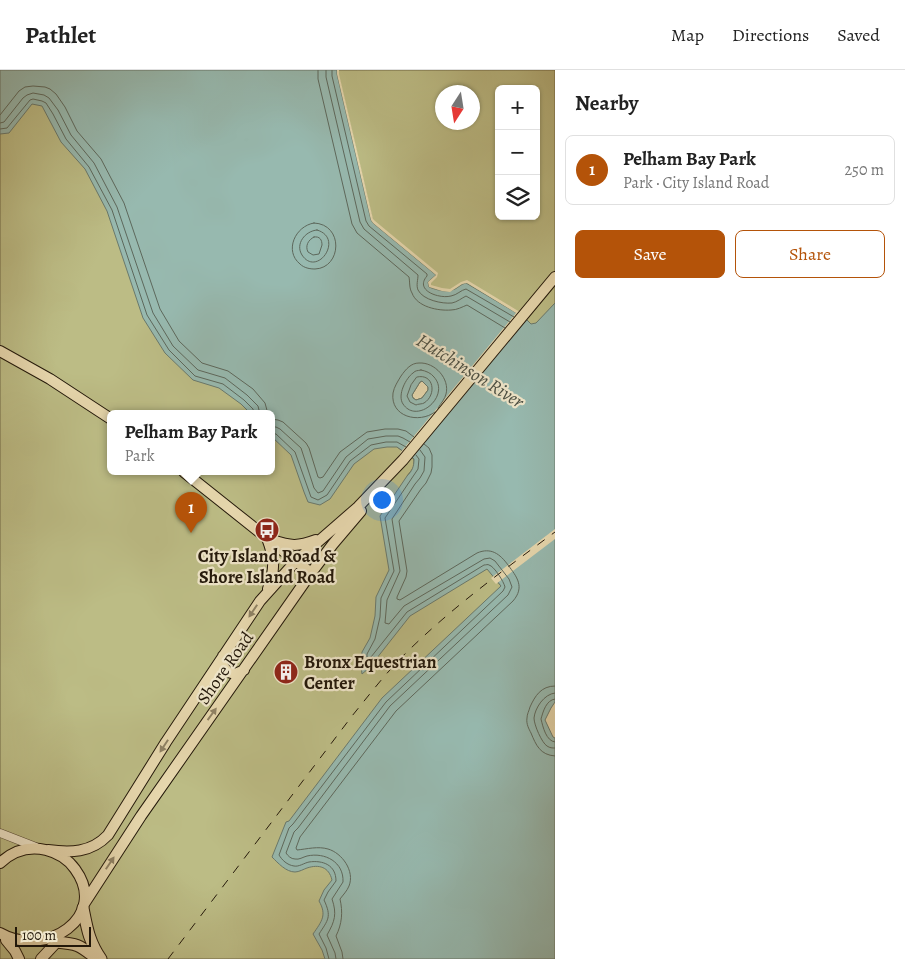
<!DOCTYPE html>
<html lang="en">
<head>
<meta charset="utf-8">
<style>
	:root { --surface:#fff; --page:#f2f2f2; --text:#222; --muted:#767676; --line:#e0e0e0; --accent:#b45309 }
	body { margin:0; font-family:Alegreya,serif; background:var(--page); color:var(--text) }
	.controls { position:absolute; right:15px; top:15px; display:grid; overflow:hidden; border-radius:8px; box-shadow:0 1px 4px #0004 }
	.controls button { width:45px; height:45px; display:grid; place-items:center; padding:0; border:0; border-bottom:1px solid var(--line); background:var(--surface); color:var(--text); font:25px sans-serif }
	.compass { position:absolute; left:435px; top:15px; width:45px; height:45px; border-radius:50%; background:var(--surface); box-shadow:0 1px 4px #0004; rotate:192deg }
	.scale { position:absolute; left:15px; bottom:12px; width:76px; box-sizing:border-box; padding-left:5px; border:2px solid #23180a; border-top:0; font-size:14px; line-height:18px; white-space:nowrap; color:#23180a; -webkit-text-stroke:4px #efe6ca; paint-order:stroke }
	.you { position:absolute; left:381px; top:429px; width:18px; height:18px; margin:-12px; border:4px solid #fff; border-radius:50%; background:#1a73e8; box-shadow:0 0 0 8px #1a73e833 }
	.badge { display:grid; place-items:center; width:32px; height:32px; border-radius:50%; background:var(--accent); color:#fff; font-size:16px; font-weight:700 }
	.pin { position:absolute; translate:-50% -41px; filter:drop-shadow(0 1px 2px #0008) }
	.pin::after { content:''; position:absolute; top:26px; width:18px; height:15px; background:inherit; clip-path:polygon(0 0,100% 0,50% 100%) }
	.popup { position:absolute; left:107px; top:340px; width:168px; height:65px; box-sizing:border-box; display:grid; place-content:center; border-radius:8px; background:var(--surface); filter:drop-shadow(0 1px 4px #0005); font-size:16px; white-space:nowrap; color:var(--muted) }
	.popup b { font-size:19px; color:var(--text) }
	.popup::after { content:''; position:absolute; left:50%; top:100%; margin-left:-10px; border:10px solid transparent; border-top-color:var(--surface) }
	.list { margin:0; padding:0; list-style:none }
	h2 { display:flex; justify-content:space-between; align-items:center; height:65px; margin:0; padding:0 20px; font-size:21px }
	h2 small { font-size:16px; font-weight:400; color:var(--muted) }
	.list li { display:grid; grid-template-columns:32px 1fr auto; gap:15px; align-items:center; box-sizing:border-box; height:70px; margin:0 10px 10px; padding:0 10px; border:1px solid var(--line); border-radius:8px }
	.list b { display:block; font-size:19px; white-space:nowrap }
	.list p { margin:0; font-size:16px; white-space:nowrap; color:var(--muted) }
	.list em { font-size:16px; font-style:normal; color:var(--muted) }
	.actions { display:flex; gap:10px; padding:15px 20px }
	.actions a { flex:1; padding:11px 0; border:1px solid var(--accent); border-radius:8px; text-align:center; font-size:18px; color:var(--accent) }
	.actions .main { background:var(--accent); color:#fff }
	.icon { flex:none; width:28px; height:28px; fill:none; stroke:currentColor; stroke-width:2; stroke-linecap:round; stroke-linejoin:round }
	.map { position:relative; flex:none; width:555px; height:889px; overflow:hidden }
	header { display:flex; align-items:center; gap:30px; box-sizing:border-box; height:70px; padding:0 25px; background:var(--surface); border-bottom:1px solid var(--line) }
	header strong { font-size:24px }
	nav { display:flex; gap:28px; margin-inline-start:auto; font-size:18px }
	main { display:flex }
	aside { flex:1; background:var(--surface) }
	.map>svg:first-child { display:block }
	.green { fill:#bcbc85; stroke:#706a48; fill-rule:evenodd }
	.water { fill:#97b9af; stroke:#69796d; fill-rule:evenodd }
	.pier { fill:#e7d8ae }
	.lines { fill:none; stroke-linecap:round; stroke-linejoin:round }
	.shore { stroke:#5d685c; stroke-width:1 }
	.minor-casing { stroke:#544833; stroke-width:9 }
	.major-casing { stroke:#23180a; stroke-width:12 }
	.highway-casing { stroke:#23180a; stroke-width:13 }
	.minor { stroke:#efe6ca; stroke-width:8 }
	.major { stroke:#e7d8ae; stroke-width:10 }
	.highway { stroke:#e7d8ae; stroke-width:11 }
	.rail { stroke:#23180a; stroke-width:1; stroke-dasharray:9 9; stroke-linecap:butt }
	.oneway { fill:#8f8264 }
	.labels { text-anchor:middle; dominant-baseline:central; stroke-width:4.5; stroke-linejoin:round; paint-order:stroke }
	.poi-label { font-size:18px; font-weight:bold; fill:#23180a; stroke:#efe6ca }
	.street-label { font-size:18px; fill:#23180a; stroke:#efe6ca }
	.water-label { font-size:19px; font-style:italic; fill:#4c5044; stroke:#efe6ca }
</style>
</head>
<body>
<header>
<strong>Pathlet</strong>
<nav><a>Map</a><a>Directions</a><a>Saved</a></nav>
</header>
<main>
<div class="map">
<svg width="555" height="889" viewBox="0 0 555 889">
	<rect width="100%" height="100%" fill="#e7d8ae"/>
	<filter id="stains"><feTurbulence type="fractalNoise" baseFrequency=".004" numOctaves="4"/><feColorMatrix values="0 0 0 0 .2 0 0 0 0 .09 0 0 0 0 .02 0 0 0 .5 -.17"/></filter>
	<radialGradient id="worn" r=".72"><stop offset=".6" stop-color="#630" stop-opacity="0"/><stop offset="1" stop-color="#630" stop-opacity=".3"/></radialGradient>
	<path class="green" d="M0 0H67L263 344H111V402H271V351L420 309 428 315 429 319 397 377 414 389V397L407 406 488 499 501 516 555 889H0ZM422 311 428 317V320L422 328 416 330 413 328 412 325 420 312Z
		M337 0H555V277L450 222 429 217 428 212 436 205 373 153ZM499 19H536V146H499ZM442 22H472V52H442Z"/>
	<path class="water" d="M0 0H337V4L371 150 373 153 436 205 428 212 429 217C437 220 446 223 455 219 459 217 461 214 466 213L525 248 531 254 536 253 555 233V632L551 638 545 650 553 667 555 668V889H325L322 880 313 864C322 851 327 845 319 831L324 820 332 810C329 797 319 794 307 798 304 799 299 802 295 802 286 802 278 793 272 787L286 752 289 751 382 628 501 516 487 499 410 546 369 598 362 604 361 596 362 582 370 568 375 546 376 527 389 500 380 446 407 406C412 401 414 397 414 389L397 377H387L374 379 354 394 330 429 320 435 308 432 304 422 291 385 271 366V344H251L241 334 219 318 193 310 165 283 143 248 107 141 85 99 61 72 42 36 32 34 9 63 0 64ZM422 311 428 317V320L422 328 416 330 413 328 412 325 420 312Z"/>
	<path class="pier" d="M337 0H339V4L373 149 375 151 438 203 437 207 431 213V215L442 218 450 219 461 212 467 210 528 247 410 390 400 383 516 243 467 213 462 214 450 222 442 221 429 217 428 212 436 205 373 153 371 150 337 4Z
		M555 459V469L496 514 491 508Z"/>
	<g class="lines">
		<path class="shore" d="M318 0V9L352 154 357 163 409 207C410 212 409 218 412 223 417 237 438 241 451 240 457 240 462 237 467 235L505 258
			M326 0V7L360 152 364 159 418 205C418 210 416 215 418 220 423 230 442 234 452 233 457 232 462 228 466 226L510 252
			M332 0V6L366 151 369 156 427 204V206C414 221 440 229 451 226 457 225 461 220 466 219L514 247
			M0 45 19 21 25 17 33 16 45 17 50 19 56 24 65 37 77 61 101 89 124 133 160 239 179 271 202 293 228 301 253 319 265 333 268 344
			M0 53 4 52 23 28 27 25 33 23 44 25 49 28 58 40 71 65 94 93 117 137 153 243 173 276 198 300 225 308 247 325 258 336 260 344
			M0 59 7 58 30 30 33 29 42 31 46 33 53 44 66 69 89 97 112 140 147 245 169 280 195 306 223 314 244 330 253 339 254 344
			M314 153C344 154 342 198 315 199 310 199 304 198 300 194 284 181 295 156 314 153Z
			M317 160C345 168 317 208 302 185 295 174 305 161 317 160Z
			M314 167C320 166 322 170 322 175L319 184 313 185 308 182C305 176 308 170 314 167Z
			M421 300C426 301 431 303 434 307 451 326 417 355 403 334 397 325 406 308 413 303 416 300 417 301 421 300Z
			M417 307C434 303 437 325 424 333 423 334 417 334 416 335L410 332 407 326 411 315Z
			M435 342C419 354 390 347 393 323 394 317 398 311 401 306 406 299 411 293 419 293 435 292 450 309 446 324 445 329 441 333 438 338
			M271 349 278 350 283 352 306 373 309 378 318 407 320 408 323 407 340 382 367 362 385 359H398L406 361 414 367
			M271 357H276L280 359 301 378 314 418 318 423 323 421 346 387 368 369 386 366H398L403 368 410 372
			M271 363 276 364 295 382 311 427 318 430 327 425 350 391 371 375 386 372H397L406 377
			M555 616C541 616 535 626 530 637 529 641 527 644 527 648 526 654 529 659 531 663 536 675 540 685 555 686
			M555 623C544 624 535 638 534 648 534 655 542 673 547 676 550 678 552 678 555 678
			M555 629C546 630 543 642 541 649 543 657 546 671 555 672
			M329 889 326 878 319 864C328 850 332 847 324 830L328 822 336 811C336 795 323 790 309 792 304 793 299 797 294 796 287 795 282 790 279 785L289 758 293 754 386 632 503 521 505 517C504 512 494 496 489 495 488 494 486 495 484 495L407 542 371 587 369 588 367 587V584L375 569 380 547 381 528 394 501 385 448 418 399 419 389 416 385
			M336 889 335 883 327 865C335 851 337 844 332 829L343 812C344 792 325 782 307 786 303 787 299 790 295 789 291 789 288 786 286 783L294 762 298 758 390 636 508 525 512 517 509 509 495 491 490 488 484 489 404 536 389 554 385 553 387 530 400 501 392 449 415 414 420 408 424 401 425 387 420 380
			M343 889 342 882 336 866C342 854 343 842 340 829 343 825 347 821 349 816 355 801 342 783 328 779 318 776 307 779 297 780L296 778 300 767 396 641 513 531C525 517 517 507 508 495 500 484 491 477 477 483L400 530 397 529V527L406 507 407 501 399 451 421 419 426 413 431 403 432 397V385L429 378 424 374"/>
		<defs>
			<path id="minor" d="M0 763 36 777"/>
			<path id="major" d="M0 281 50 309 111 349
				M184 402 311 503
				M267 468C275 489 275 499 268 519
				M272 470C291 476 297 477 316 470
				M223 586 222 595 228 602 235 604 244 600
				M48 780C70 783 91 783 108 765L166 672 260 531 296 491 358 437 403 390 555 207
				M0 793C13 781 29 776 46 780 58 783 68 789 75 799 110 847 45 889 0 863
				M84 834 141 746 311 503 333 474 361 441
				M6 870 15 881 19 889
				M41 889 54 875"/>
			<path id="highway" d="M83 838C87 858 89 872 101 889
				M56 872C79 874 79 875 97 889"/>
		</defs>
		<use href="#minor" class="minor-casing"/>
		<use href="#major" class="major-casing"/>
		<use href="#highway" class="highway-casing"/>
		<use href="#minor" class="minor"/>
		<use href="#major" class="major"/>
		<use href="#highway" class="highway"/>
		<path class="rail" d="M168 889 352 646C370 624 388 600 409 580 454 536 505 499 555 462"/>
	</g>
	<defs><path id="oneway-solid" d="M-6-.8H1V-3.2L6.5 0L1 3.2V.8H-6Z" transform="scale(1.25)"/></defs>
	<g class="oneway">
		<use href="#oneway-solid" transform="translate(253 541) rotate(124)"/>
		<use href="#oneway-solid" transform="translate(212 644) rotate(-54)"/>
		<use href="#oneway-solid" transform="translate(164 676) rotate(123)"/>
		<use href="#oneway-solid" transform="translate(110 793) rotate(-56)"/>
	</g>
	<defs>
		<symbol id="bus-disc" viewBox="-11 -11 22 22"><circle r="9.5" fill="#8f2418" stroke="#efe6ca"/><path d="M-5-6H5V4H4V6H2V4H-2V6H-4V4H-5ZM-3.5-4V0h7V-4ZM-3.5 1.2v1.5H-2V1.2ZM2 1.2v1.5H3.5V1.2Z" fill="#fff"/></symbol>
		<symbol id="building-disc" viewBox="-11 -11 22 22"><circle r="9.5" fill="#8f2418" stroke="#efe6ca"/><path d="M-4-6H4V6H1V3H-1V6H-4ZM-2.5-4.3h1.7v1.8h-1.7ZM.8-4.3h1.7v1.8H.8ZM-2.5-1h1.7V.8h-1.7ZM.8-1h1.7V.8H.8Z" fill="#fff"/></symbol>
	</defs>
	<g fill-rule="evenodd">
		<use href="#bus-disc" x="253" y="446" width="28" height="28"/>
		<use href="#building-disc" x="272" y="588" width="28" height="28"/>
	</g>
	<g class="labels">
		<g class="poi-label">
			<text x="267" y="486">City Island Road &amp;<tspan x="267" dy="21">Shore Island Road</tspan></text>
			<text x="304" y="592" text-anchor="start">Bronx Equestrian<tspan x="304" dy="21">Center</tspan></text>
		</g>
		<g class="street-label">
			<text transform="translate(225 598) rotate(-55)">Shore Road</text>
		</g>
		<g class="water-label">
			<text transform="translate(470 301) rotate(32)">Hutchinson River</text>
		</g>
	</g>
	<rect width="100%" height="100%" filter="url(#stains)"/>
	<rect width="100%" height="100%" fill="url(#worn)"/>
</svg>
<div class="controls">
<button>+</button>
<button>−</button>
<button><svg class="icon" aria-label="layers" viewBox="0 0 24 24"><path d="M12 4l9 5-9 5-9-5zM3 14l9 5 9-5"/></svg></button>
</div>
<svg class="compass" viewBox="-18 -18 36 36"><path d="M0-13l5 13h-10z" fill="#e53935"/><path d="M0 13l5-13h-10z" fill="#767676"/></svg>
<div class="scale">100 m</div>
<div class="you"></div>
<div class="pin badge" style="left:191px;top:463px">1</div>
<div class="popup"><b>Pelham Bay Park</b>Park</div>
</div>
<aside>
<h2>Nearby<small></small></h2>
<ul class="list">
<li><span class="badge">1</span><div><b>Pelham Bay Park</b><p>Park · City Island Road</p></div><em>250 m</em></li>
</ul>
<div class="actions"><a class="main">Save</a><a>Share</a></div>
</aside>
</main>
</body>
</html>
